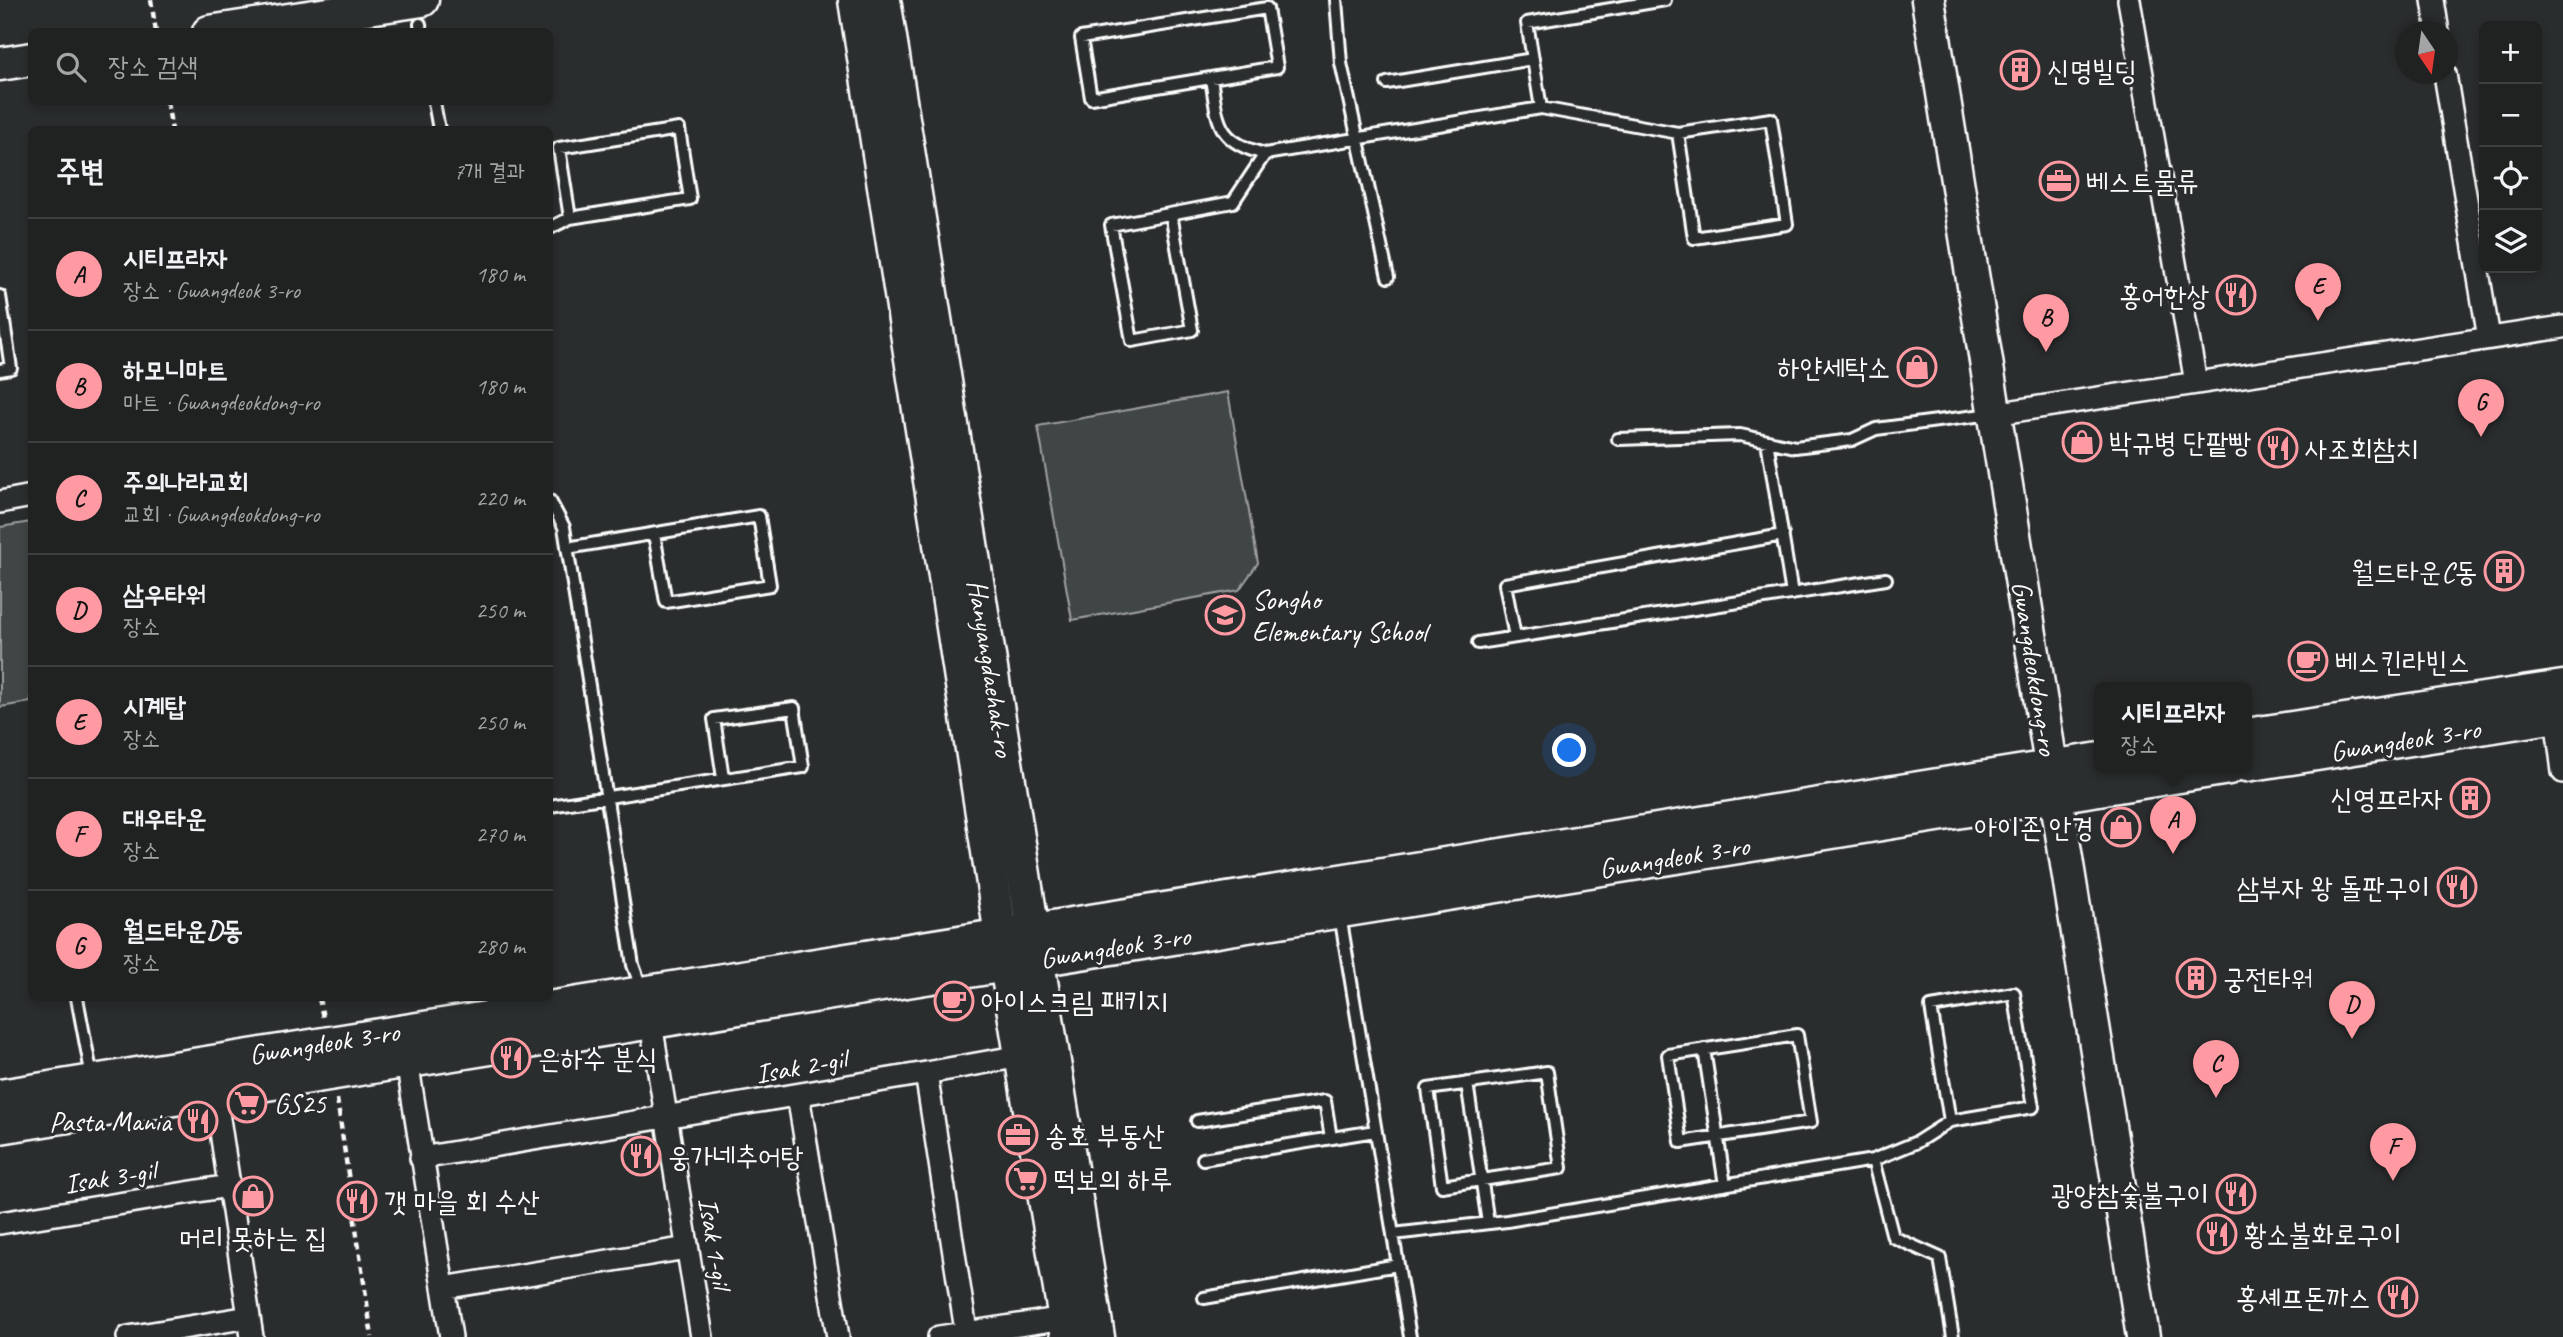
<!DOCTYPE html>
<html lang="ko">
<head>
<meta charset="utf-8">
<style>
	:root { --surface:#202222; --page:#282a2a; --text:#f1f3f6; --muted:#a2a4a5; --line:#3d3f40; --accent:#ff9aa2 }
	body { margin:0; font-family:Caveat,"Poor Story",sans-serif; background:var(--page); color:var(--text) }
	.controls { position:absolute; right:21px; top:21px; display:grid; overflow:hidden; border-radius:10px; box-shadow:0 4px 10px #0003 }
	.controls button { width:63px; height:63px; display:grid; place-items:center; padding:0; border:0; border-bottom:2px solid var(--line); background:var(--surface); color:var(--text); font:35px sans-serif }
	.compass { position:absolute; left:2395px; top:21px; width:63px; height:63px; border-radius:50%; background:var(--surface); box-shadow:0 4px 10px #0003; rotate:167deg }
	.you { position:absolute; left:1570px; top:751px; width:24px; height:24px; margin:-18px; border:5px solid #fff; border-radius:50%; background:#1a73e8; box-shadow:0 0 0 10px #1a73e833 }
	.badge { display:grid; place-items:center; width:46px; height:46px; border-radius:50%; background:var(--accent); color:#111; font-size:23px; font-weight:700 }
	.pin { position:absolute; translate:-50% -58px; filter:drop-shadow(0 2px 4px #0008) }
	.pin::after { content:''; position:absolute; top:37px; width:24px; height:21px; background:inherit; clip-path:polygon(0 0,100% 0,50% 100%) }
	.popup { position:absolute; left:2094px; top:682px; width:158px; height:91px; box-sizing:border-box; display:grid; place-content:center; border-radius:10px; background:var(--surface); filter:drop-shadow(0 2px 5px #0005); font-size:23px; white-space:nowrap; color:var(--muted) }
	.popup b { font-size:26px; color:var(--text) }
	.popup::after { content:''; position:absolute; left:50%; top:100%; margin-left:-14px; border:14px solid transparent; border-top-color:var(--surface) }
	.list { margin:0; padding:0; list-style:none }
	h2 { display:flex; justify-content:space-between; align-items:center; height:91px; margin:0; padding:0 28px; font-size:30px }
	h2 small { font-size:23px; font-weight:400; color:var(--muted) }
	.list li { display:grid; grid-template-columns:46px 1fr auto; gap:21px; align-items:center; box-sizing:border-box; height:112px; padding:0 28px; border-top:2px solid var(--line) }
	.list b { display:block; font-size:26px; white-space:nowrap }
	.list p { margin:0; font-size:23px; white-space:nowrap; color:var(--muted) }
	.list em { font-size:23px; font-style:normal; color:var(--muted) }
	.icon { flex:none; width:38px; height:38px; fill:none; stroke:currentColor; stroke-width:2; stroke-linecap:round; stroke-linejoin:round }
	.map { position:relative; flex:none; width:2563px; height:1337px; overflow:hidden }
	.search { position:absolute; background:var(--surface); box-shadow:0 4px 10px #0003; left:28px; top:28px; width:525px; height:77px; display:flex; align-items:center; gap:18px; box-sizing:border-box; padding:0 24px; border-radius:10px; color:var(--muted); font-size:26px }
	.panel { position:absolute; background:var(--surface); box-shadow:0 4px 10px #0003; left:28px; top:126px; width:525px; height:875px; border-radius:10px }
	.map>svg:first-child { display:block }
	.green { fill:#414445; stroke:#a0a2a2; stroke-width:2 }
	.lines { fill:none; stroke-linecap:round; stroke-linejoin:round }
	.lane-casing { stroke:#fff; stroke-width:16 }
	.street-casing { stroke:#fff; stroke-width:26 }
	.secondary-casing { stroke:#fff; stroke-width:37 }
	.path { stroke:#fff; stroke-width:4.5; stroke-dasharray:7 5; stroke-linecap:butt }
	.lane { stroke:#2a2d2e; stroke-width:10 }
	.street { stroke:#2a2d2e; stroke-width:21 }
	.secondary { stroke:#2a2d2e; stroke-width:32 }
	.labels { text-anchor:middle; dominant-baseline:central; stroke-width:6; stroke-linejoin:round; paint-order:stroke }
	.poi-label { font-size:28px; fill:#fff; stroke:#2a2d2e; text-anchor:start }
	.street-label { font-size:28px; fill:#fff; stroke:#2a2d2e }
</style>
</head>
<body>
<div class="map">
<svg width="2563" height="1337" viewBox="0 0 2563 1337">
	<rect width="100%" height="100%" fill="#2a2d2e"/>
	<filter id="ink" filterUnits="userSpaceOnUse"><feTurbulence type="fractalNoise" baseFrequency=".0143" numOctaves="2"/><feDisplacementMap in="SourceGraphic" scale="14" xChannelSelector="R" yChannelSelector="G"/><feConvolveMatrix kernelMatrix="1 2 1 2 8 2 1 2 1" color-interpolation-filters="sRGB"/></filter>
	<g filter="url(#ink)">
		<path class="green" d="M1228 392 1258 563 1239 590 1072 620 1038 426Z
			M31 522V702L0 707V527Z"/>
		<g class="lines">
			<defs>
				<path id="lane" d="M1336 0 1341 63 1388 277
					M1267 8 1277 67 1091 98 1081 38Z
					M420 24 421 32
					M1211 78C1218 122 1216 142 1265 154L1541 108 1678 133 1694 238 1787 224 1771 119 1678 133
					M1387 83 1533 59
					M434 102 439 130
					M1541 108 1527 23 1665 0
					M1171 214 1192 330 1132 341 1111 225 1233 202 1265 154
					M550 228 570 218 690 199 679 129 559 148 570 218
					M0 296 11 368 0 370
					M1618 439 1740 435 1795 447 1852 440 1876 429 1991 414
					M1767 441 1792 594
					M550 501 564 527 633 965 642 990
					M567 548 759 516 770 585 666 602 654 534
					M1515 637 1505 584 1783 535
					M1478 643 1886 579
					M550 806 803 767 794 708 714 719 723 778
					M1340 915 1410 1337
					M2014 993 2033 1107 1950 1121 1931 1007Z
					M77 998 92 1077
					M1797 1035 1811 1122 1681 1142 1668 1055Z
					M1704 1049 1725 1185
					M1547 1072 1561 1168 1442 1186 1428 1089Z
					M1467 1083 1488 1223
					M1197 1121 1325 1101 1331 1138
					M1203 1159 1375 1131
					M1873 1160 1917 1142 1950 1121
					M1393 1234 1507 1221 1873 1160 1893 1237 1940 1258 1953 1337
					M1204 1298 1398 1265"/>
				<path id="street" d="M2129 0 2196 383
					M2433 0 2438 32
					M2445 74 2489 338
					M1994 414 2563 327
					M0 502 32 496
					M2556 716 2563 772
					M649 1011 702 1337
					M407 1061 451 1337
					M926 1073 1021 1056
					M215 1092 252 1337
					M798 1095 838 1337
					M421 1158 926 1073 967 1337
					M0 1223 229 1186
					M443 1288 687 1248
					M128 1337 249 1317
					M939 1337 1078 1316"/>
				<path id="secondary" d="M855 0 1001 935 1068 1337
					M884 0 1098 1337
					M1928 0 2143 1337
					M209 32 422 0
					M0 64 32 59
					M2246 735 2563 687
					M2246 765 2563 715
					M0 1096 2100 759
					M0 1127 2229 768"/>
			</defs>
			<use href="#lane" class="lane-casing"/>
			<use href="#street" class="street-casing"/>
			<use href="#secondary" class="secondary-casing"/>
			<path class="path" d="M151 0 156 32
				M167 102 172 130
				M319 998 323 1018
				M337 1099 372 1337"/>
			<use href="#lane" class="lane"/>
			<use href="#street" class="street"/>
			<use href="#secondary" class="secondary"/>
		</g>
	</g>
	<defs>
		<symbol id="building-ring" viewBox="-11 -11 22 22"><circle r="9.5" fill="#2a2d2e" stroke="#ff9aa2" stroke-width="1.5"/><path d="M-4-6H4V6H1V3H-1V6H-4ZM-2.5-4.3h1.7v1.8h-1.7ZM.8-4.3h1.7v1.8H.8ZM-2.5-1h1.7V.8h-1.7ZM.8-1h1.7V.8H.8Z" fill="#ff9aa2"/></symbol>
		<symbol id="office-ring" viewBox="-11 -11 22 22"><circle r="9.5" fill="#2a2d2e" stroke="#ff9aa2" stroke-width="1.5"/><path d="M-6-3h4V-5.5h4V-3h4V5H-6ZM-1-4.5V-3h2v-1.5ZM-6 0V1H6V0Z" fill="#ff9aa2"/></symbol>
		<symbol id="restaurant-ring" viewBox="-11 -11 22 22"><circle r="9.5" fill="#2a2d2e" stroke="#ff9aa2" stroke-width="1.5"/><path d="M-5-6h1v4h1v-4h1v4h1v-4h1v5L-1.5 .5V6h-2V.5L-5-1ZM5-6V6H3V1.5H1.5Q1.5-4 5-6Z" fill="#ff9aa2"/></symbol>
		<symbol id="shop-ring" viewBox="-11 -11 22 22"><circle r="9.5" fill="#2a2d2e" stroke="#ff9aa2" stroke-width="1.5"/><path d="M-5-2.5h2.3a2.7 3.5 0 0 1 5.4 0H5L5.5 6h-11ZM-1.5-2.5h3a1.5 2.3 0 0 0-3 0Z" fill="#ff9aa2"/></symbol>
		<symbol id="school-ring" viewBox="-11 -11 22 22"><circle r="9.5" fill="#2a2d2e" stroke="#ff9aa2" stroke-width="1.5"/><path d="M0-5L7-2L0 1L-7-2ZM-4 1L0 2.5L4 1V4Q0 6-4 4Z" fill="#ff9aa2"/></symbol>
		<symbol id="cafe-ring" viewBox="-11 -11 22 22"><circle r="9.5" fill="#2a2d2e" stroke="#ff9aa2" stroke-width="1.5"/><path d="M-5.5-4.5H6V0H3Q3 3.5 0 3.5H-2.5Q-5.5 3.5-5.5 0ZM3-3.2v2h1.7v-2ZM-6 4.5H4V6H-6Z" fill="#ff9aa2"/></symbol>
		<symbol id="supermarket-ring" viewBox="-11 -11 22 22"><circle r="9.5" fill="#2a2d2e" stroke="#ff9aa2" stroke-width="1.5"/><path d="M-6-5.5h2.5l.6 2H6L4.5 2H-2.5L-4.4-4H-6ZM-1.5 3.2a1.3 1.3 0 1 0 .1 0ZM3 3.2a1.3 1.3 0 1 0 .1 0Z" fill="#ff9aa2"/></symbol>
	</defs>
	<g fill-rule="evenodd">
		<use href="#building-ring" x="1998" y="48" width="44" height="44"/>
		<use href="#office-ring" x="2037" y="159" width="44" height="44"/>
		<use href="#restaurant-ring" x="2214" y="273" width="44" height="44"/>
		<use href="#shop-ring" x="1895" y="345" width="44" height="44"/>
		<use href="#shop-ring" x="2060" y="420" width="44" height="44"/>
		<use href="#restaurant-ring" x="2256" y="426" width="44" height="44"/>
		<use href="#building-ring" x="2482" y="549" width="44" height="44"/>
		<use href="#school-ring" x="1203" y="593" width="44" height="44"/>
		<use href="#cafe-ring" x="2286" y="639" width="44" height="44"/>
		<use href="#building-ring" x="2448" y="776" width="44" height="44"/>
		<use href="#shop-ring" x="2099" y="805" width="44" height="44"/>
		<use href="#restaurant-ring" x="2435" y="865" width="44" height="44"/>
		<use href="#building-ring" x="2174" y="956" width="44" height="44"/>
		<use href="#cafe-ring" x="932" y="979" width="44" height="44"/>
		<use href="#restaurant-ring" x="489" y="1036" width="44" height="44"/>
		<use href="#supermarket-ring" x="225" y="1081" width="44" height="44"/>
		<use href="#restaurant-ring" x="176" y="1099" width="44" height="44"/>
		<use href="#office-ring" x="996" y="1113" width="44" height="44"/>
		<use href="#restaurant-ring" x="619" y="1134" width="44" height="44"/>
		<use href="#supermarket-ring" x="1004" y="1157" width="44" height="44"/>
		<use href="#restaurant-ring" x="2214" y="1172" width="44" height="44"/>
		<use href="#shop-ring" x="231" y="1174" width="44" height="44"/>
		<use href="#restaurant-ring" x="335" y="1179" width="44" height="44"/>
		<use href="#restaurant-ring" x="2195" y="1212" width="44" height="44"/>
		<use href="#restaurant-ring" x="2376" y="1275" width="44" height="44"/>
	</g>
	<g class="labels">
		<g class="poi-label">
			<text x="2047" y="70">신명빌딩</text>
			<text x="2086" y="181">베스트물류</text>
			<text x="2209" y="295" text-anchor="end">홍어한상</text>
			<text x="1890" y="367" text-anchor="end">하얀세탁소</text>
			<text x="2109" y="442">박규병 단팥빵</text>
			<text x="2305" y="448">사조회참치</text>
			<text x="2477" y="571" text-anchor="end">월드타운C동</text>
			<text x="1252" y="599">Songho<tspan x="1252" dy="32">Elementary School</tspan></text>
			<text x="2335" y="661">베스킨라빈스</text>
			<text x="2443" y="798" text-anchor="end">신영프라자</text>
			<text x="2094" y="827" text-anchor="end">아이존 안경</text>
			<text x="2430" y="887" text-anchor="end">삼부자 왕 돌판구이</text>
			<text x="2223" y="978">궁전타워</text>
			<text x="981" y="1001">아이스크림 패키지</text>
			<text x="538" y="1058">은하수 분식</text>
			<text x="274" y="1103">GS25</text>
			<text x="171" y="1121" text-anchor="end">Pasta Mania</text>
			<text x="1045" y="1135">송호 부동산</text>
			<text x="668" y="1156">웅가네추어탕</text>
			<text x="1053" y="1179">떡보의 하루</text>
			<text x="2209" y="1194" text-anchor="end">광양참숯불구이</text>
			<text x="384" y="1201">갯 마을 회 수산</text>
			<text x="2244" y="1234">황소불화로구이</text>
			<text x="253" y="1237" text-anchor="middle">머리 못하는 집</text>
			<text x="2371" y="1297" text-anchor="end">홍셰프돈까스</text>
		</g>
		<g class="street-label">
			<text transform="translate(991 668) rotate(81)">Hanyangdaehak-ro</text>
			<text transform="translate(2035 668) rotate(81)">Gwangdeokdong-ro</text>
			<text transform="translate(2405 740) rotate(-9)">Gwangdeok 3-ro</text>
			<text transform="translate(1674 857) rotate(-9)">Gwangdeok 3-ro</text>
			<text transform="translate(1115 947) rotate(-9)">Gwangdeok 3-ro</text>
			<text transform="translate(324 1043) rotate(-9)">Gwangdeok 3-ro</text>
			<text transform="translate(801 1066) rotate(-10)">Isak 2-gil</text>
			<text transform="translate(110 1177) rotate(-9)">Isak 3-gil</text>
			<text transform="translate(715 1243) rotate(81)">Isak 1-gil</text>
		</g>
	</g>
</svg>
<div class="controls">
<button>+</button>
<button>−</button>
<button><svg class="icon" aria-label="locate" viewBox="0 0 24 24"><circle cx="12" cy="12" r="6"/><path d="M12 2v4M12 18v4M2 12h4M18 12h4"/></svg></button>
<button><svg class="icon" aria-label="layers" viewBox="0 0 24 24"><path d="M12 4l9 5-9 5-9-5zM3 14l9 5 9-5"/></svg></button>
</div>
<svg class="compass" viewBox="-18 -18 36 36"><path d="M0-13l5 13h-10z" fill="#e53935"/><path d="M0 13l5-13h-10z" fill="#a2a4a5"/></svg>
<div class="you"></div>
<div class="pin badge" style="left:2173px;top:854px">A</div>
<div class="popup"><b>시티프라자</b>장소</div>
<div class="pin badge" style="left:2046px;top:352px">B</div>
<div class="pin badge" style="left:2216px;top:1098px">C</div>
<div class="pin badge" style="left:2352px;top:1039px">D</div>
<div class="pin badge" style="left:2318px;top:321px">E</div>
<div class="pin badge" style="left:2393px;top:1181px">F</div>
<div class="pin badge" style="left:2481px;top:437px">G</div>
<div class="search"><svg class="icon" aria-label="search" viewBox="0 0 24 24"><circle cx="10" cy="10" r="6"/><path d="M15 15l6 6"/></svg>장소 검색</div>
<section class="panel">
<h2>주변<small>7개 결과</small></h2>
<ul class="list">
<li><span class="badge">A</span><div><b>시티프라자</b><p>장소 · Gwangdeok 3-ro</p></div><em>180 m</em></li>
<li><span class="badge">B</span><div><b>하모니마트</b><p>마트 · Gwangdeokdong-ro</p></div><em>180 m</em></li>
<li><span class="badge">C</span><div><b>주의나라교회</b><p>교회 · Gwangdeokdong-ro</p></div><em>220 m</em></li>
<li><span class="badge">D</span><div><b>삼우타워</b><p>장소</p></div><em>250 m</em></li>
<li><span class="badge">E</span><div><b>시계탑</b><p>장소</p></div><em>250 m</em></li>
<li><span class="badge">F</span><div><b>대우타운</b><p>장소</p></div><em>270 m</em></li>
<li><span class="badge">G</span><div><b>월드타운D동</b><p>장소</p></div><em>280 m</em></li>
</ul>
</section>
</div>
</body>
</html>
